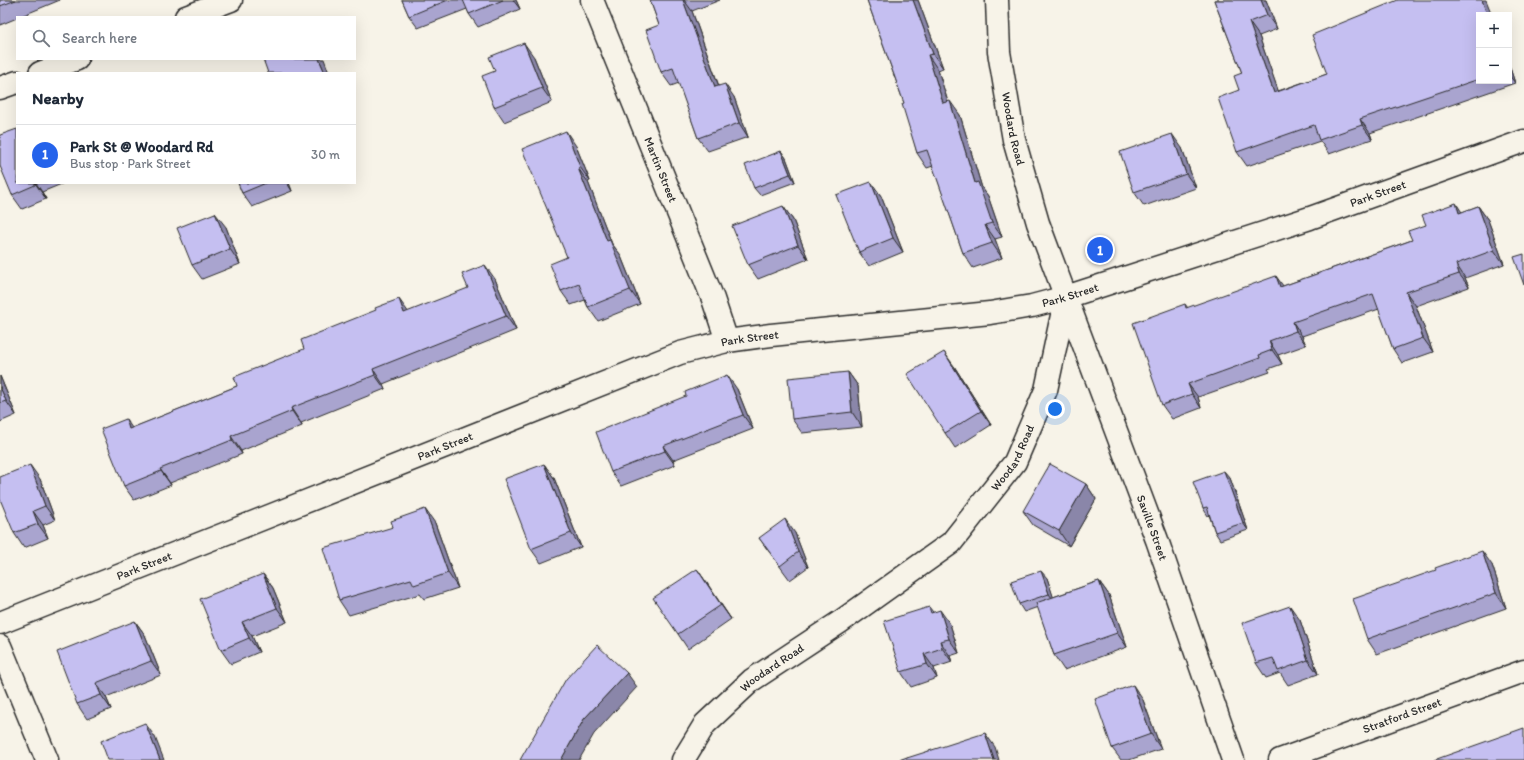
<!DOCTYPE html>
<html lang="en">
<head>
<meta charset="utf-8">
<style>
	:root { --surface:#fff; --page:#f2f2f3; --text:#1f2937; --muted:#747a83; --line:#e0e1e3; --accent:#2563eb }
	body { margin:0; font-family:Itim,sans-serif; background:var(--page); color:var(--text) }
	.controls { position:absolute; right:12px; top:12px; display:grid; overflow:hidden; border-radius:0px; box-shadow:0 4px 16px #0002 }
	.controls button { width:36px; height:36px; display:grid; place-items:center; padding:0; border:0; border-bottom:1px solid var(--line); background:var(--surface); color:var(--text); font:20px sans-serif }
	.you { position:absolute; left:1055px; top:409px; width:14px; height:14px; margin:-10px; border:3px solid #fff; border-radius:50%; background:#1a73e8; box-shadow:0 0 0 6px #1a73e833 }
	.badge { display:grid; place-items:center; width:26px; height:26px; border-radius:50%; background:var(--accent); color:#fff; font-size:13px; font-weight:700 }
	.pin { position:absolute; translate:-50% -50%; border:2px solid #fff; box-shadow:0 1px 4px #0006 }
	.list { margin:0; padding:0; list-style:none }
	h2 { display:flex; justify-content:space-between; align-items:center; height:52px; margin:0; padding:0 16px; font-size:17px }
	h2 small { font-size:13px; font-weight:400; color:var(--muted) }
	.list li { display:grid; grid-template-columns:26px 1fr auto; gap:12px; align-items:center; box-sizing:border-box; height:60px; padding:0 16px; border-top:1px solid var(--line) }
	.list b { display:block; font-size:15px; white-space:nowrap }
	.list p { margin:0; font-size:13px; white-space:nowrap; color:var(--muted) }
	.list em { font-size:13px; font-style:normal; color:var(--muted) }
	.icon { flex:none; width:22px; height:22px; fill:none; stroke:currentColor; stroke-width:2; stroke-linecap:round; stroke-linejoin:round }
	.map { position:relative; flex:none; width:1524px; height:760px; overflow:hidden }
	.search { position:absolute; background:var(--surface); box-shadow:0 4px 16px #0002; left:16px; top:16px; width:340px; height:44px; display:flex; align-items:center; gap:10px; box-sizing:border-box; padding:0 14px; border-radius:0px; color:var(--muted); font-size:15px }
	.panel { position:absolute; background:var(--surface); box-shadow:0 4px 16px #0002; left:16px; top:72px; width:340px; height:112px; border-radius:0px }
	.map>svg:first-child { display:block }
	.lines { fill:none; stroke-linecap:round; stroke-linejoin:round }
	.minor-casing { stroke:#2b2b2b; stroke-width:25 }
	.minor { stroke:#f7f3e8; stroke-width:22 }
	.wall { fill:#a9a4cf; stroke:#2b2b2b }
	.shaded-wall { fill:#8a86a9; stroke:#2b2b2b }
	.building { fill:#c5bff1; stroke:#2b2b2b }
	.labels { text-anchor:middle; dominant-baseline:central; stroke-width:3; stroke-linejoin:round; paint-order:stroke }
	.street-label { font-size:12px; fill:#2b2b2b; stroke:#f7f3e8 }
</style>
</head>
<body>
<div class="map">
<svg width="1524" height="760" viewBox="0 0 1524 760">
	<rect width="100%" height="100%" fill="#f7f3e8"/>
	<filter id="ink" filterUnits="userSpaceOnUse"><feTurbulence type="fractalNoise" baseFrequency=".025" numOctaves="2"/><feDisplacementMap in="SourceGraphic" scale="8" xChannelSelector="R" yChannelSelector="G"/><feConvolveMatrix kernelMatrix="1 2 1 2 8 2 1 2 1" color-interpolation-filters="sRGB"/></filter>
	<g filter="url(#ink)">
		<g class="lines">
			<defs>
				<g id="minor">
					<path id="s1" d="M592 0 713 299 727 341"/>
					<path id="s2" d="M997 0 999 52 1014 140 1038 223 1157 540 1233 760"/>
					<path d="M186 17 231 0"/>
					<path d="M40 73 77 59"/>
					<path d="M0 88 17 82"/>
					<path id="s3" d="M0 623 680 353 727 341 771 335 990 313 1032 306 1066 297 1310 218 1524 141"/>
					<path d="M0 646 47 760"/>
					<path id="s4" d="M683 760 705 724 752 680 840 622 951 543 1015 462 1046 390 1066 297"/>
					<path id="s5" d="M1280 760 1524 671"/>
				</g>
			</defs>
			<use href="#minor" class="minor-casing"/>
			<use href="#minor" class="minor"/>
		</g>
		<path class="wall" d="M0 0H60L19 17H17V18L0 25Z
			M402 0H516L520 9 478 27 469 14 467 9 418 28 409 16Z
			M650 0H720L692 11 719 86 734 97 748 137 708 151 698 138 679 83 671 86 661 72 659 25Z
			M867 0H918L943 68 938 70 948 102 960 115 982 188 988 196 1002 237 995 239 1002 258 973 268 963 253 933 166 927 168 917 153 904 103Z
			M1214 0H1266L1277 29 1259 36 1278 91 1327 74 1479 15V81H1509V65L1515 83 1370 133 1372 139 1329 154 1320 141 1247 166 1237 152 1239 90 1242 73Z
			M534 57 552 102 504 122 494 107Z
			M576 146 590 181 588 182 612 244 620 254 640 304 598 321 588 307 585 300 571 305 561 291 567 257Z
			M1182 148 1196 188 1144 206 1134 192Z
			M781 151 786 158 795 182 760 195 754 188Z
			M871 182 881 196 903 252 869 266 859 252Z
			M17 183H64L42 192 46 199 22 209 12 195Z
			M238 183H289L292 191 252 207 242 193Z
			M783 206 793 220 808 259 758 279 748 265Z
			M1478 206 1488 220 1504 264 1465 278 1469 287 1416 306 1433 352 1402 363 1393 349 1379 309 1302 336 1306 345 1278 355 1282 364 1268 369 1270 372 1198 397 1201 408 1172 419 1162 405 1185 304 1188 308 1283 286 1412 240 1462 212Z
			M226 227 240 264 202 279 192 265Z
			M495 279 516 330 383 384 385 389 301 423 302 426 241 451 242 454 170 483 171 485 134 500 124 486 132 428 237 386 408 312Z
			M954 366 991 425 955 448 945 433Z
			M848 372 858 386 862 427 802 433 792 419Z
			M0 376 16 415 0 422Z
			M737 389 753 429 673 460 675 465 621 486 611 472Z
			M544 464 554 478 581 547 541 563 531 549Z
			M1230 478 1248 530 1220 540 1215 532 1209 515 1208 516 1203 508Z
			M40 479 55 520 43 525 48 538 24 548 14 533Z
			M1086 484 1096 499 1069 546 1033 525 1023 511Z
			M435 523 458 588 424 599 420 594 349 615 339 600Z
			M795 533 808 567 790 580 759 538Z
			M1492 565 1506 608 1377 654 1367 639Z
			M697 569 731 619 688 649 678 634Z
			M263 574 273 588 287 622 252 636 259 652 231 664 221 650Z
			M1047 578 1053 597 1099 581 1109 595 1127 647 1064 670 1054 655 1038 607 1024 612 1019 604Z
			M929 607 933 612 950 624 959 653 950 656 952 662 934 668 937 678 911 687 901 672Z
			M1300 620 1318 674 1288 685 1280 673 1266 678 1256 663Z
			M135 621 145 635 161 675 106 697 111 709 87 719 77 704Z
			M1143 700 1161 749 1129 760H1121L1112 748Z"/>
		<path class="shaded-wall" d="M513 0H516L520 9Z
			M683 0H684L692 11 724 101 715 87Z
			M913 0H918L943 68 933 54Z
			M1261 0H1266L1277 29 1267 15Z
			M1482 0H1486L1492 15H1487Z
			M1249 22 1259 36 1284 107 1274 93Z
			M524 43 534 57 552 102 542 88Z
			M928 55 938 70 953 118 943 103Z
			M319 59H324L329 73H325Z
			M1509 65 1515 83 1509 75Z
			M725 84 734 97 748 137 739 123Z
			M950 101 960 115 982 188 988 196 1002 237 992 223 975 183Z
			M1360 119 1370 133 1372 139 1362 125Z
			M566 131 576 146 590 181 580 167Z
			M1172 134 1182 148 1196 188 1186 174Z
			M781 151 786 158 795 182 790 174Z
			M578 168 588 182 612 244 620 254 640 304 630 290 607 241Z
			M871 182 881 196 903 252 893 238Z
			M35 183H36L42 192 46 199Z
			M287 183H289L292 191Z
			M1456 203 1465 217 1459 213Z
			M783 206 793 220 808 259 798 245Z
			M1478 206 1488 220 1504 264 1494 250Z
			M215 213 226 227 240 264 230 249Z
			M985 225 995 239 1002 258 992 243Z
			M1456 264 1465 278 1469 287 1459 274Z
			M485 265 495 279 516 330 506 316Z
			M1276 276 1286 290 1280 287Z
			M1406 292 1416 306 1433 352 1423 338Z
			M399 299 409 313H404Z
			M1293 322 1302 336 1306 345 1296 331Z
			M1269 341 1278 355 1282 364 1272 350Z
			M944 352 954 366 991 425 981 411Z
			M373 369 383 384 385 389 375 375Z
			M848 372 858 386 862 427 852 412Z
			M727 375 737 389 753 429 743 415Z
			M0 376 16 415 6 401 0 387Z
			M1188 384 1198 397 1201 408 1192 394Z
			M291 408 301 423 302 426 292 411Z
			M126 419 136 434 129 429Z
			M231 436 241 451 242 454 232 440Z
			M663 446 673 460 675 465 665 451Z
			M544 464 554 478 581 547 571 533Z
			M30 465 40 479 55 520 45 506Z
			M160 469 170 483 171 485 161 471Z
			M1224 471 1230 478 1248 530 1243 523Z
			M1086 484 1096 499 1069 546 1059 531Z
			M425 509 435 523 458 588 448 573Z
			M33 511 43 525 48 538 38 524Z
			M785 519 795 533 808 567 798 552Z
			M1482 551 1492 565 1506 608 1496 593Z
			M697 569 707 583 731 619 721 605Z
			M1041 571 1047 578 1055 602 1049 594Z
			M263 574 273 588 287 622 277 608Z
			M1099 581 1109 595 1127 647 1117 633Z
			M1290 606 1300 620 1318 674 1308 660Z
			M940 610 950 624 959 653 949 639Z
			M135 621 145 635 161 675 151 661Z
			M242 622 252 636 259 652 249 638Z
			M940 641 950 656 952 662 942 648Z
			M924 654 934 668 937 678 927 664Z
			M627 673 637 687 594 734 579 760H561L584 719Z
			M96 683 106 697 111 709 101 695Z
			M1133 685 1143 700 1161 749 1151 734Z
			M145 723 155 737 164 760H160Z
			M985 733 995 747 999 760H994Z"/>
		<path class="building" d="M0 0H16L0 6Z
			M402 0H448L409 16Z
			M463 0H503L469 14Z
			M650 0H683L715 87 725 84 739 123 698 138 673 68 661 72 646 30 659 25Z
			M867 0H913L933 54 928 55 943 103 950 101 975 183 978 182 992 223 985 225 992 243 963 253 927 150 917 153 902 104 904 103Z
			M1214 0H1261L1267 15 1249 22 1274 93 1327 74 1312 35 1398 0H1482L1487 15H1479V79L1360 119 1362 125 1319 140 1314 125 1237 152 1218 98 1239 90 1234 76 1242 73Z
			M524 43 542 88 494 107 482 76 495 71 489 57Z
			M263 59H319L325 73H268Z
			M17 129V183H35V185L12 195 0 166V135Z
			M566 131 580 167 578 168 607 241 610 240 630 290 588 307 579 284 561 291 550 264 567 257 522 149Z
			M1172 134 1186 174 1134 192 1120 152Z
			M781 151 790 174 754 188 745 165Z
			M871 182 893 238 859 252 836 195Z
			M238 183H266L242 193Z
			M1456 203 1459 213 1478 206 1494 250 1456 264 1459 274 1406 292 1423 338 1393 349 1373 294 1293 322 1296 331 1269 341 1272 350 1259 355 1260 358 1188 384 1192 394 1162 405 1133 323 1185 304 1186 308 1276 276 1280 287 1412 240 1408 231 1426 225 1422 215Z
			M783 206 798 245 748 265 732 226Z
			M215 213 230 249 192 265 177 228Z
			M1524 254V285L1514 257Z
			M485 265 506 316 373 369 375 375 291 408 292 411 231 436 232 440 160 469 161 471 124 486 101 429 126 419 129 429 237 386 234 377 304 349 301 340 376 310 375 308 399 299 404 313 468 288 462 274Z
			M944 352 981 411 945 433 907 374Z
			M848 372 852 412 792 419 788 378Z
			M727 375 743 415 663 446 665 451 611 472 596 432 686 396 685 392Z
			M0 387 6 401 0 403Z
			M544 464 571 533 531 549 504 479Z
			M1050 464 1086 484 1059 531 1023 511Z
			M30 465 45 506 33 511 38 524 14 533 0 499V477Z
			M1224 471 1243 523 1215 532 1207 507 1203 508 1193 482Z
			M425 509 448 573 414 585 411 579 339 600 323 548 393 527 391 521Z
			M785 519 798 552 780 566 759 538Z
			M1482 551 1496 593 1367 639 1353 599 1436 570 1435 568Z
			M697 569 721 605 678 634 653 598Z
			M1041 571 1049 594 1019 604 1011 581Z
			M263 574 277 608 242 622 249 638 221 650 200 599Z
			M1099 581 1117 633 1054 655 1036 603Z
			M1290 606 1308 660 1278 671 1273 658 1256 663 1242 623Z
			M929 607 931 613 940 610 949 639 940 641 942 648 924 654 927 664 901 672 884 621Z
			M135 621 151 661 96 683 101 695 77 704 57 652Z
			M597 645 627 673 584 719 561 760H520L566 679Z
			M1133 685 1151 734 1112 748 1095 699Z
			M145 723 160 760H108L101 741Z
			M1524 728V760H1434Z
			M985 733 994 760H899L907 757V758Z"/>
	</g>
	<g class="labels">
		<g class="street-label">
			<text stroke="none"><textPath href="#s2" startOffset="130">Woodard Road</textPath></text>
			<text stroke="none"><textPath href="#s1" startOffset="183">Martin Street</textPath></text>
			<text stroke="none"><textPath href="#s3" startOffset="1451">Park Street</textPath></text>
			<text stroke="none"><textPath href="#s3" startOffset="1127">Park Street</textPath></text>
			<text stroke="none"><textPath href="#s3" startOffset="803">Park Street</textPath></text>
			<text stroke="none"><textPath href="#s3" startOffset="479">Park Street</textPath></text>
			<text stroke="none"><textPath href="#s4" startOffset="454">Woodard Road</textPath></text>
			<text stroke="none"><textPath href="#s2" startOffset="553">Saville Street</textPath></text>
			<text stroke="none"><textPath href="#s3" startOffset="155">Park Street</textPath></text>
			<text stroke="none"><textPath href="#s4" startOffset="130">Woodard Road</textPath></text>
			<text stroke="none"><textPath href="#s5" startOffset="130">Stratford Street</textPath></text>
		</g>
	</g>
</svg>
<div class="controls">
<button>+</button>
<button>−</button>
</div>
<div class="you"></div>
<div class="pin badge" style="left:1100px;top:250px">1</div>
<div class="search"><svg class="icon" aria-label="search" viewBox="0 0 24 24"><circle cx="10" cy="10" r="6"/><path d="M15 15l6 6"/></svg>Search here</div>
<section class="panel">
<h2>Nearby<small></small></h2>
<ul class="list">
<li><span class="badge">1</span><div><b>Park St @ Woodard Rd</b><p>Bus stop · Park Street</p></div><em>30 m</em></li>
</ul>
</section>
</div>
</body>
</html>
